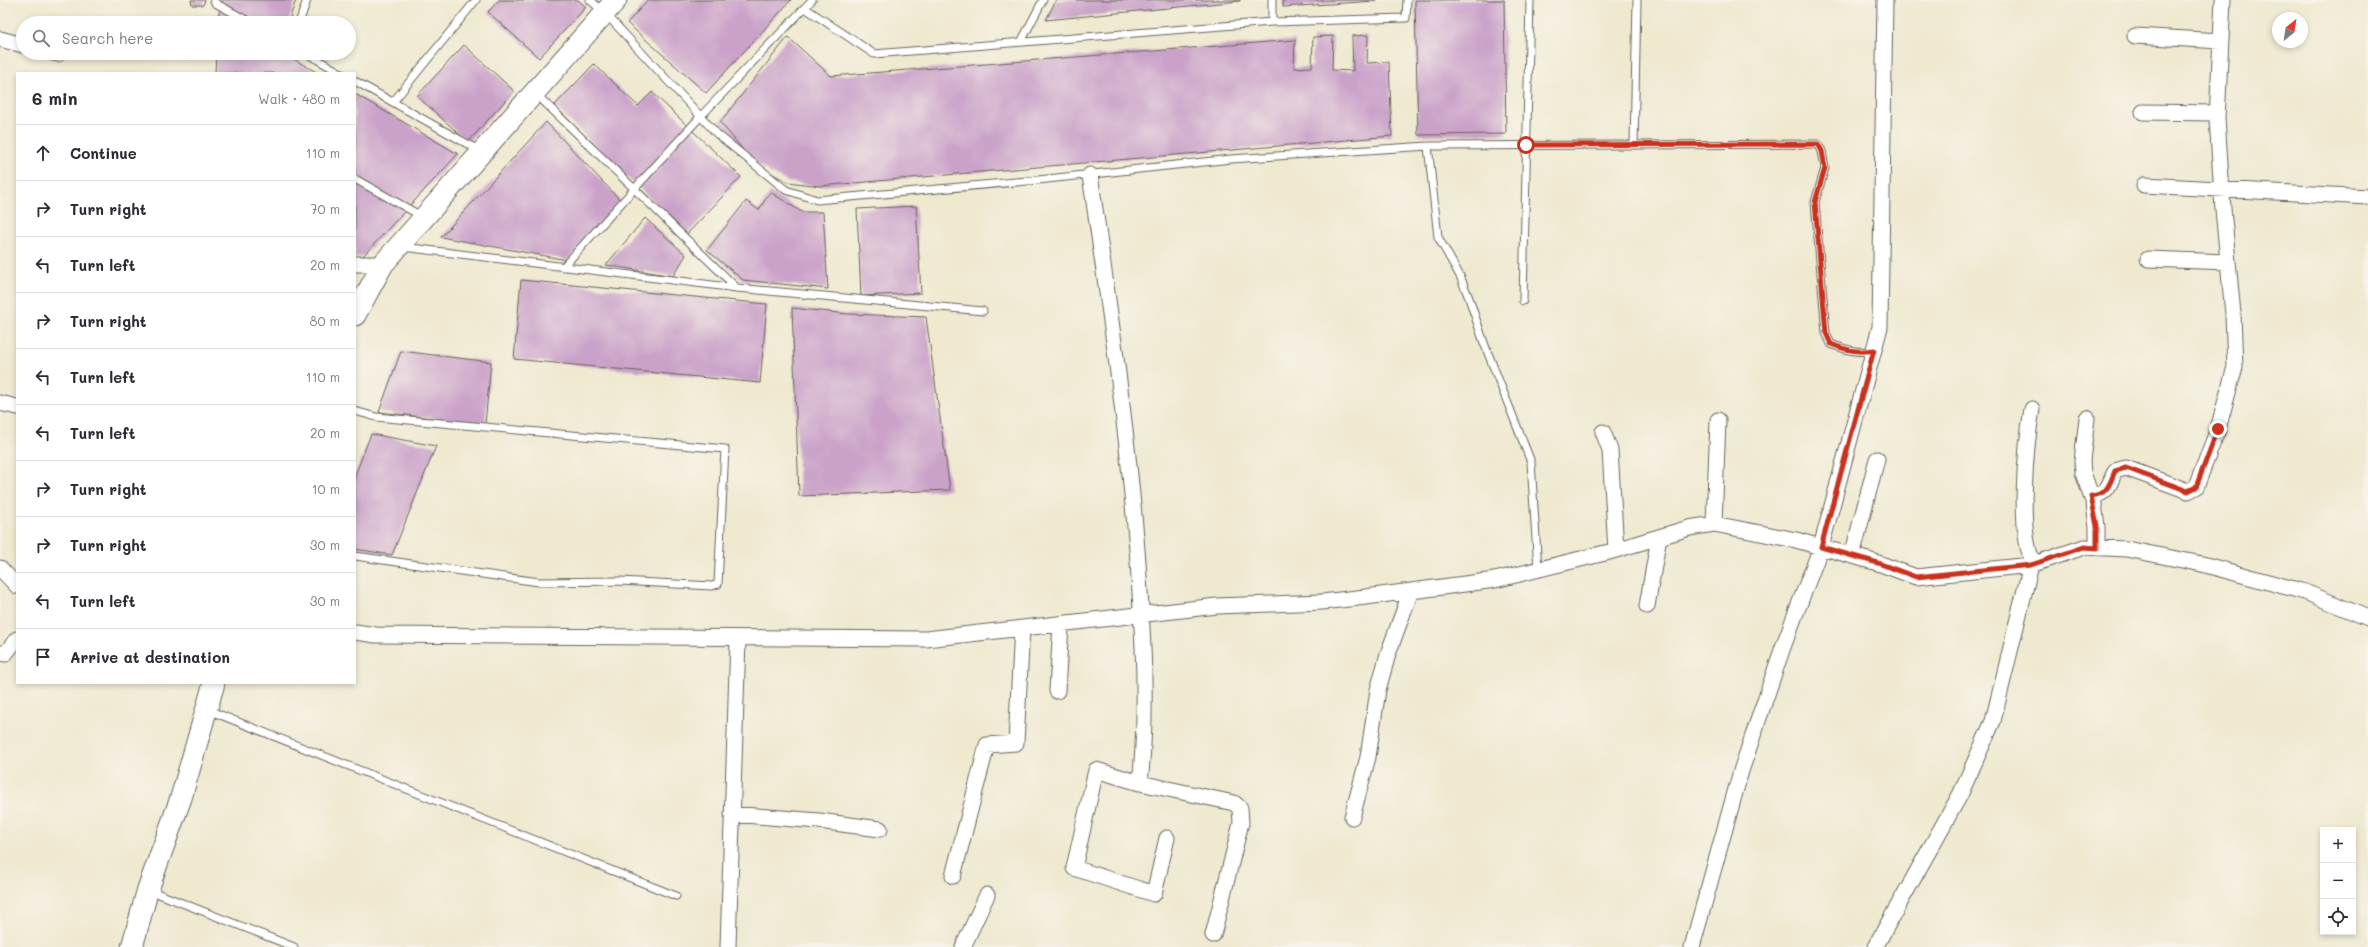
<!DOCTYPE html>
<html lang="en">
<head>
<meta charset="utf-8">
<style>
	:root { --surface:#fff; --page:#f2f2f3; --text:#2b2b33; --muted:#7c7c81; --line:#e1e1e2 }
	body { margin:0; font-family:Mali,sans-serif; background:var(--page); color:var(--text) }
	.controls { position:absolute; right:12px; bottom:12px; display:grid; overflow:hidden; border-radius:0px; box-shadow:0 2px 6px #0003 }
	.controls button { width:36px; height:36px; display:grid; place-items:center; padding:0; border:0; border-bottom:1px solid var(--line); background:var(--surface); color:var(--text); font:20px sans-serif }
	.compass { position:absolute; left:2272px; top:12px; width:36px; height:36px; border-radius:50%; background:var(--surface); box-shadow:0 2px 6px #0003; rotate:30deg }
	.stop { position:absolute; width:12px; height:12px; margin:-9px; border:3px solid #c8321e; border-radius:50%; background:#fff }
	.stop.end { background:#c8321e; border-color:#fff; box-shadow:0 1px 4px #0008 }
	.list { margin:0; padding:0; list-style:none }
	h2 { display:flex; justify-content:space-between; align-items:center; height:52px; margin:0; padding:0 16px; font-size:17px }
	h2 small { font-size:13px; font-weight:400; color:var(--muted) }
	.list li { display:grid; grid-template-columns:26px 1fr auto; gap:12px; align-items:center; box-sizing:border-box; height:56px; padding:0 16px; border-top:1px solid var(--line) }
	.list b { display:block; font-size:15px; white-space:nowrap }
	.list em { font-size:13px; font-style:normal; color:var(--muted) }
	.icon { flex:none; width:22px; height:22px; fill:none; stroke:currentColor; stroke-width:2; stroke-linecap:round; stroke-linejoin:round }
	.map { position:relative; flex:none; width:2368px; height:947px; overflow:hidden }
	.search { position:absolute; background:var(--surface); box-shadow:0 2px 6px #0003; left:16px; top:16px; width:340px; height:44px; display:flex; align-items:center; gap:10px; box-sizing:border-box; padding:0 14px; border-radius:22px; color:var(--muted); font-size:15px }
	.panel { position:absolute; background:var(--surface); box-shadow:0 2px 6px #0003; left:16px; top:72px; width:340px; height:612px; border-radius:0px }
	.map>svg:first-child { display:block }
	.building { fill:#caa2c9 }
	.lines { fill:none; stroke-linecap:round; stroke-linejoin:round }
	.lane-casing { stroke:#66645b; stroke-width:9 }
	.street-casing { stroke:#66645b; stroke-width:17 }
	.secondary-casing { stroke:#66645b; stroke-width:23 }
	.lane { stroke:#fff; stroke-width:7 }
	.street { stroke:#fff; stroke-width:15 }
	.secondary { stroke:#fff; stroke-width:21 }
	.route { stroke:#c8321e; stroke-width:5 }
</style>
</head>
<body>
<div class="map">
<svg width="2368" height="947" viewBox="0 0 2368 947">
	<rect width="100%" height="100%" fill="#f7f3e8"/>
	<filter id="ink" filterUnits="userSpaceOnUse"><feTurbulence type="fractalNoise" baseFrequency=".025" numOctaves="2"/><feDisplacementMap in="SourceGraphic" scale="8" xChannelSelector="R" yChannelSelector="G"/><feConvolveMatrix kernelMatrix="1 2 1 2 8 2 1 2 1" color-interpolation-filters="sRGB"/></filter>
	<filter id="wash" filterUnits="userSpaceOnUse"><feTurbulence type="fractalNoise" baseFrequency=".012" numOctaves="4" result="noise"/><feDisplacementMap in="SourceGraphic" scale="16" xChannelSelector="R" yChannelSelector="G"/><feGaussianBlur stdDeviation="0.9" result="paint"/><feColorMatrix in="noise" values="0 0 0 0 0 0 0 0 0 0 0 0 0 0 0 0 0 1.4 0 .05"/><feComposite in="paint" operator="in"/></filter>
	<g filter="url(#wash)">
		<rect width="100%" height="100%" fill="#efe9d0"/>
		<g id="blocks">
			<path class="building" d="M191 0H205L203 5H192Z
				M223 0H296L288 23H216Z
				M499 0H578L586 7 539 58 488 12Z
				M648 0H791L706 93 627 23Z
				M1056 0H1240V1L1046 20Z
				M1283 0H1376V1L1283 7Z
				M1415 0H1504L1506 134 1418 135Z
				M1368 35 1367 63 1389 62 1392 136 820 186 788 182 769 172 749 157 720 122 788 37 831 76 1295 40 1294 68 1312 67 1313 37 1333 36 1332 70 1353 71 1352 36Z
				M464 45 514 91 468 142 417 96Z
				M216 53H283L318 73H215Z
				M594 64 638 106 652 92 741 177 687 234 554 106Z
				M355 94 458 154 363 256 355 257Z
				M546 122 621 201 567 260 441 237Z
				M770 192 802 212H823L828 289 743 280 707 250 746 201 759 210Z
				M916 206 921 293 861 296 857 209Z
				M645 218 686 255 673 276 606 265Z
				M521 280 767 304 760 383 514 359Z
				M792 308 848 314 926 317 950 490 799 496Z
				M401 351 491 362 485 424 379 412Z
				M371 434 436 446 392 555 355 549V475Z"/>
		</g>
	</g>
	<g filter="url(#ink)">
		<use href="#blocks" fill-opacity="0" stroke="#66645b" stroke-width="1"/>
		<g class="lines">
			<defs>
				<path id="lane" d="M214 0 215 3 252 23
					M590 0 605 13 717 134 786 190 817 200 1038 180 1231 159 1428 146 1818 144 1822 151 1825 168 1815 202 1826 333 1831 344C1846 350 1857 353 1874 351
					M805 8 874 54 1272 22 1406 18 1407 0
					M1272 22V0
					M299 23 307 0
					M1021 42 1043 0
					M306 53 341 73
					M355 81 480 151
					M536 94 737 288
					M393 102 476 0
					M1634 145 1637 0
					M1428 146 1438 237 1460 276 1469 298 1484 343 1531 462 1538 569
					M355 179 423 217
					M403 247 737 288 983 311
					M563 267 701 116 812 0
					M1523 301 1530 0
					M355 411 376 417 725 449 718 584 712 586 620 581 539 582 355 556
					M208 710 676 896
					M149 890 294 947"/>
				<path id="street" d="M2135 36 2221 41
					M0 39 23 45
					M53 53 58 54
					M2143 112 2217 113
					M1090 175C1109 304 1128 432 1138 562 1143 635 1148 711 1140 783
					M2144 185 2368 197
					M2148 259 2228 262
					M355 264H383
					M0 403 17 407
					M2032 409C2026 445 2017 533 2034 564
					M2087 418 2082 461 2083 473 2094 504 2097 527V548
					M1603 432 1610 450 1616 550
					M2091 496C2108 494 2109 485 2115 471L2126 468 2188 491 2196 487 2218 429 2235 367 2233 314 2223 209 2217 118 2223 0
					M1714 524 1718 420
					M1852 556 1877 459
					M0 568 17 586
					M1647 606 1659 537
					M355 632 376 635 926 639 1217 606 1322 602 1366 597 1495 580 1609 552 1689 528 1714 524 1796 540 1878 563 1916 577 2031 565 2084 547 2127 549 2202 564 2305 592 2368 618
					M0 653 5 654 17 639
					M1057 691 1061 624
					M732 814 819 821 880 829
					M1352 817 1368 757 1378 690 1388 654 1411 591
					M1167 838 1154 894 1074 868 1096 770 1140 783 1234 803 1240 808 1241 823 1213 935
					M953 876 987 745 1016 743 1022 628
					M728 947 738 639
					M963 947 987 895
					M1692 947 1741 771 1783 647 1821 547 1880 327 1885 0
					M1875 947 1960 795 1993 721 2031 565"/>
				<path id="secondary" d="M355 315 383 264 616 0
					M132 947 148 889 181 798 214 683"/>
			</defs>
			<use href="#lane" class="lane-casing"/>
			<use href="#street" class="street-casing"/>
			<use href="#secondary" class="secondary-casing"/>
			<use href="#lane" class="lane"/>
			<use href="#street" class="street"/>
			<use href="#secondary" class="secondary"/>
		</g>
	</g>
	<g class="lines" filter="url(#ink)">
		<path class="route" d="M1526 145 1818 144 1822 151 1825 168 1815 202 1826 333 1831 344C1846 350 1857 353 1874 350L1821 547 1878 563 1916 577 2031 565 2084 547 2097 548V526L2091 496C2108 494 2109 485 2115 471L2126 468 2188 491 2196 487 2218 429"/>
	</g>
</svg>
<div class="controls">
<button>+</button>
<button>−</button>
<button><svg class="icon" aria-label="locate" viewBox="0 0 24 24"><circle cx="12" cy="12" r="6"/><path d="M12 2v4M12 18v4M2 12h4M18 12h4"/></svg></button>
</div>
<svg class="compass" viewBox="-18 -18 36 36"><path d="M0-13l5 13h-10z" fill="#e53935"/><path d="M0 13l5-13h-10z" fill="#7c7c81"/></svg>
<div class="stop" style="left:1526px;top:145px"></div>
<div class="stop end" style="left:2218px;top:429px"></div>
<div class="search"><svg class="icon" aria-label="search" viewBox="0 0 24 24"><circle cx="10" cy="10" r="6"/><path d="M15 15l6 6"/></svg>Search here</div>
<section class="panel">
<h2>6 min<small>Walk · 480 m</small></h2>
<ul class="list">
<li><svg class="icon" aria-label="ahead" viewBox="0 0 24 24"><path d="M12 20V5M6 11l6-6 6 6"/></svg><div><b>Continue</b></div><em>110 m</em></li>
<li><svg class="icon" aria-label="right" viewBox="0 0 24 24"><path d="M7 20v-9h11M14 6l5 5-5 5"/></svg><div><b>Turn right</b></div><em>70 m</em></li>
<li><svg class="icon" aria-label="left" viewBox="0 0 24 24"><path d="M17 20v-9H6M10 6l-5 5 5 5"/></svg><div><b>Turn left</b></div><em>20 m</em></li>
<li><svg class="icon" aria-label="right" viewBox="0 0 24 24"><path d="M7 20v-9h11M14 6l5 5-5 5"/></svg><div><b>Turn right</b></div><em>80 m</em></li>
<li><svg class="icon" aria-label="left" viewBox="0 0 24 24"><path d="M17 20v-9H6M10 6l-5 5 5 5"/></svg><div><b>Turn left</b></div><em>110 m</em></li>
<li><svg class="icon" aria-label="left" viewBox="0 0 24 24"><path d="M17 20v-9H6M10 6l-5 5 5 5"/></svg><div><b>Turn left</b></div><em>20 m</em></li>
<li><svg class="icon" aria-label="right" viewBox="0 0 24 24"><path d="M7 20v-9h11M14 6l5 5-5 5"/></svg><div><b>Turn right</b></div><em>10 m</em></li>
<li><svg class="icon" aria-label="right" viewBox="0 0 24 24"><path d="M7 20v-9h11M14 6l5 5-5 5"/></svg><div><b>Turn right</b></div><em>30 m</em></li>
<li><svg class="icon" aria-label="left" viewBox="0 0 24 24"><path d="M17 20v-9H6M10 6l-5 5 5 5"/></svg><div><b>Turn left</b></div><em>30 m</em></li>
<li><svg class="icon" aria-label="arrive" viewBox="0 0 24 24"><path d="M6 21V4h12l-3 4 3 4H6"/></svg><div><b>Arrive at destination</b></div></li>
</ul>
</section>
</div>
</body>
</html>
